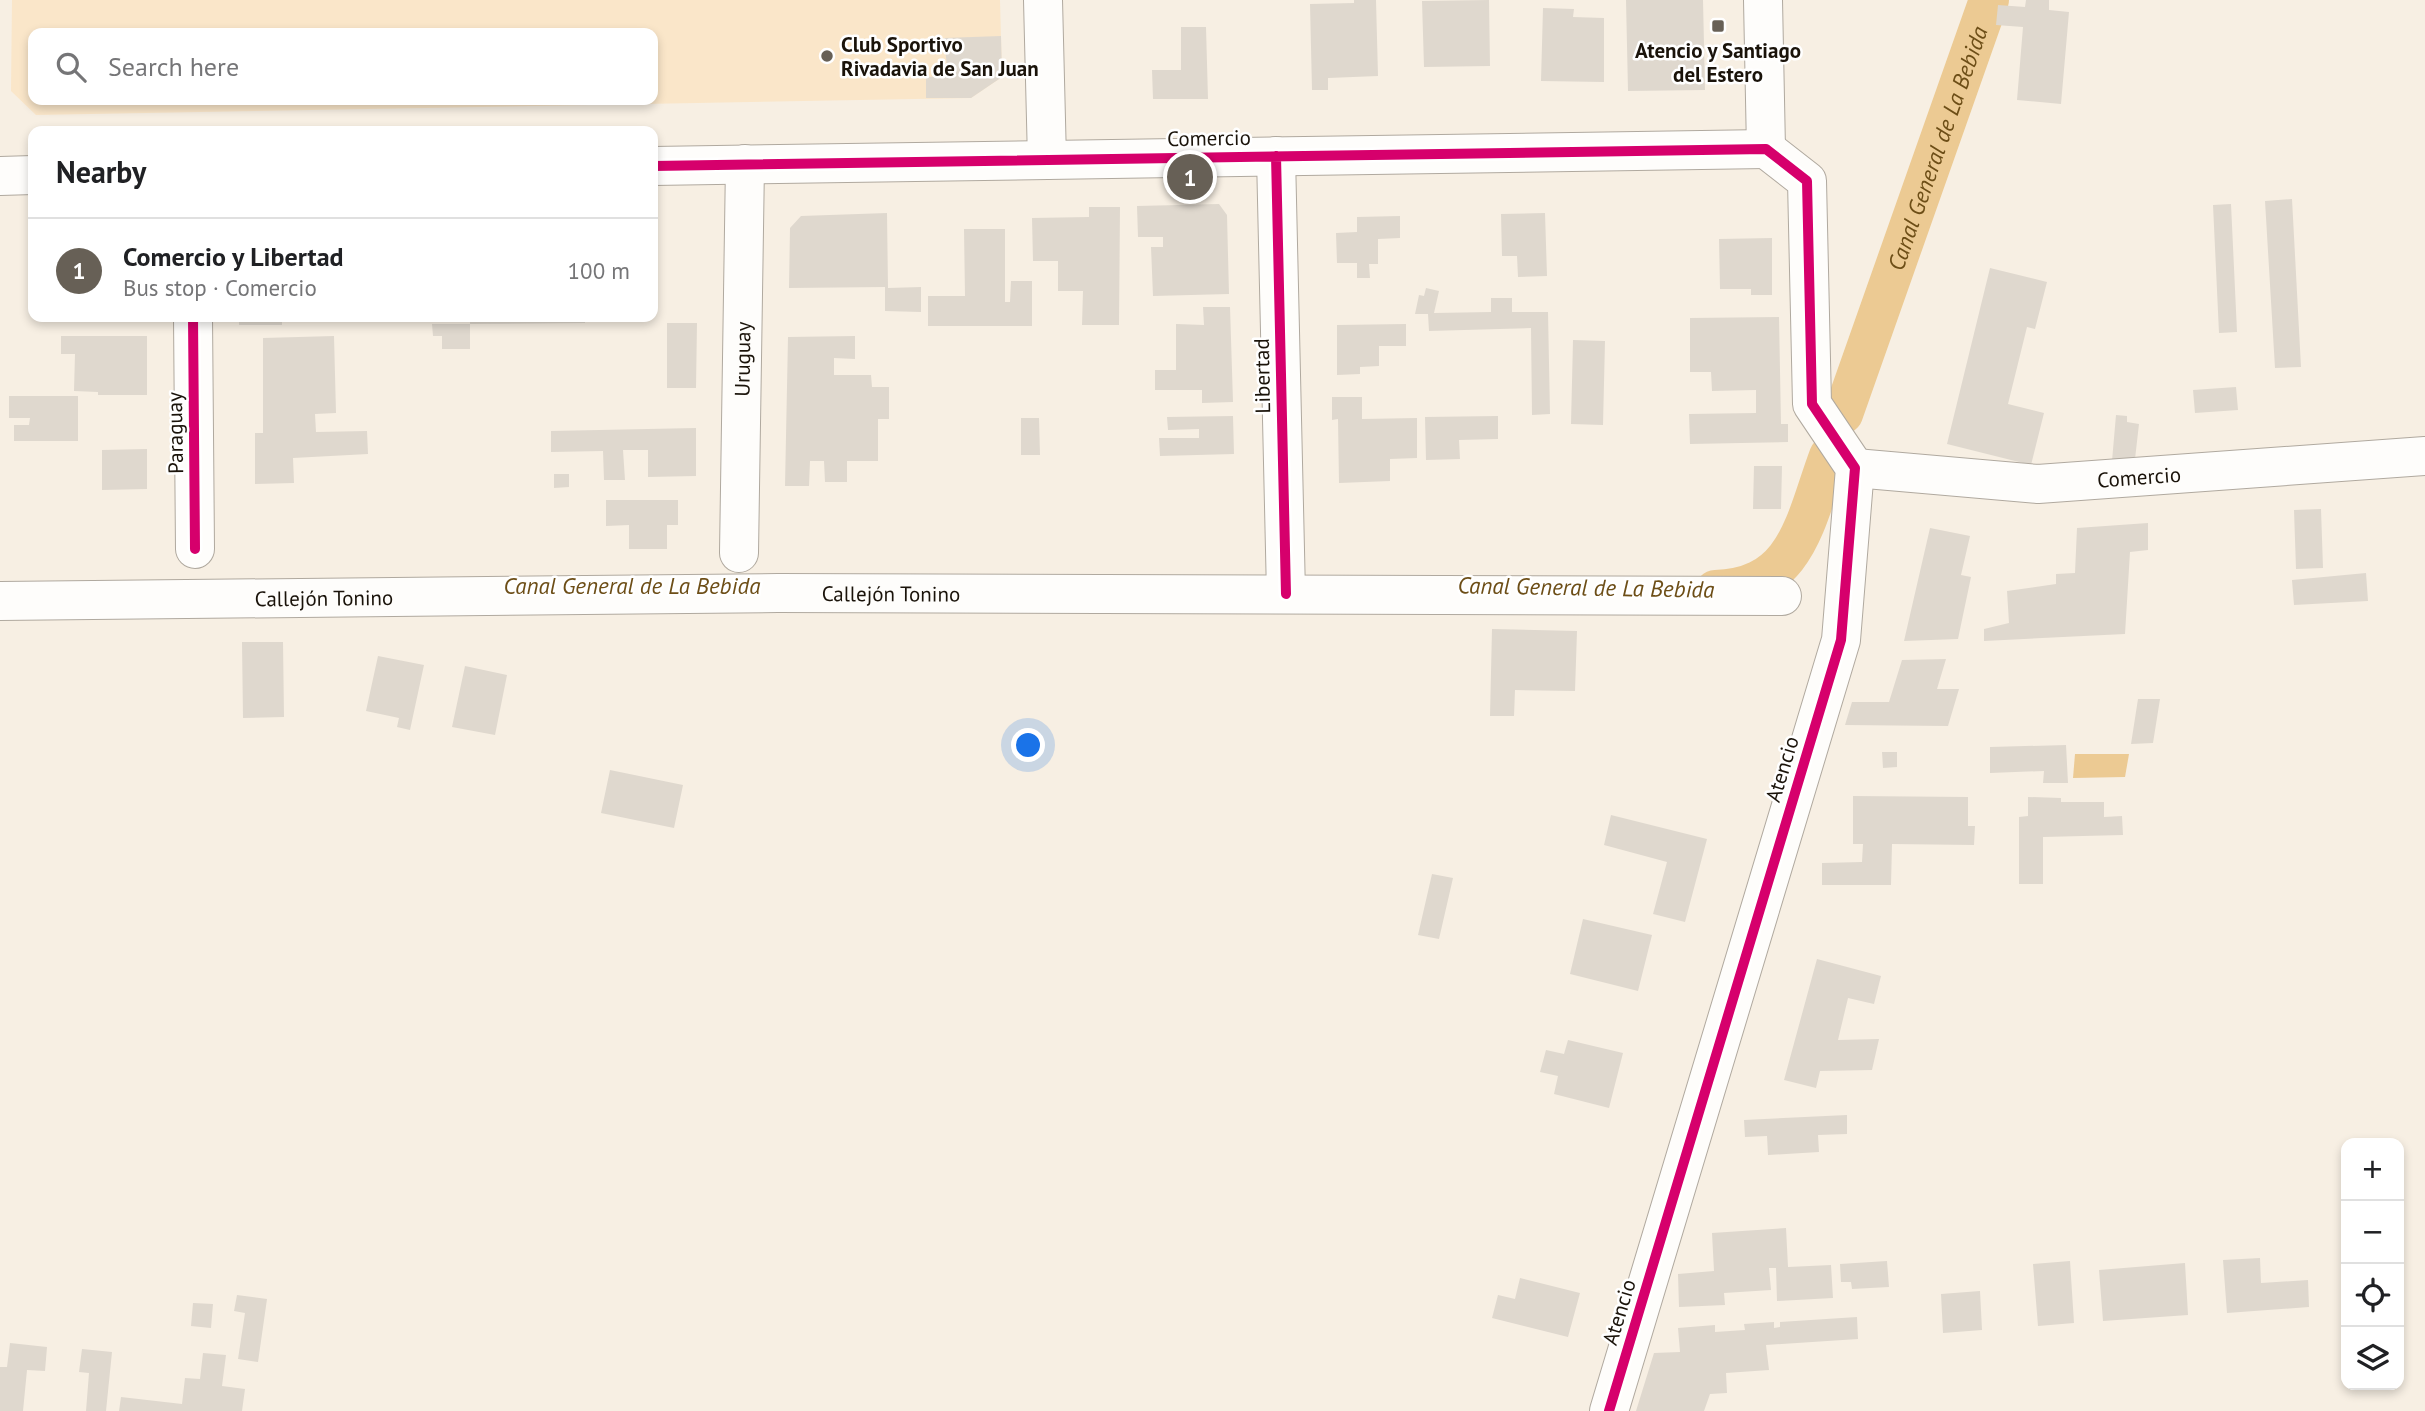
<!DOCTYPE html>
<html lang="en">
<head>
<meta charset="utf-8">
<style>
	:root { --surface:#fff; --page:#f2f2f2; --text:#202124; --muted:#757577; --line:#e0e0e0; --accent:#676056 }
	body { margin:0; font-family:"PT Sans",sans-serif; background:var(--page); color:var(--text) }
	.controls { position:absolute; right:21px; bottom:21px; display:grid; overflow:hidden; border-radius:14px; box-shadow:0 4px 10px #0003 }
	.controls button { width:63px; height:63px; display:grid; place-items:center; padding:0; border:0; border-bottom:2px solid var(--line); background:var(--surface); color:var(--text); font:35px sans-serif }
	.you { position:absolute; left:1029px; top:746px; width:24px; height:24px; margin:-18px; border:5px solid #fff; border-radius:50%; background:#1a73e8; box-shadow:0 0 0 10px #1a73e833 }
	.badge { display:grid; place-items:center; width:46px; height:46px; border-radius:50%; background:var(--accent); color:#fff; font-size:23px; font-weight:700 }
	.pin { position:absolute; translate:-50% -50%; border:4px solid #fff; box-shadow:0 2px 7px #0006 }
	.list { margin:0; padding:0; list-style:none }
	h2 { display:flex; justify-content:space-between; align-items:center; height:91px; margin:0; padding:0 28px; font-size:30px }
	h2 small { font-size:23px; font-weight:400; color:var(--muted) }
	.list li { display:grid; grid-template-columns:46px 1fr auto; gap:21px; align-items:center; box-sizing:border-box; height:105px; padding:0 28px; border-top:2px solid var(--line) }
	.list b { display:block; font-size:26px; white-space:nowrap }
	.list p { margin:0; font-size:23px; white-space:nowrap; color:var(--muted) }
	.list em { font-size:23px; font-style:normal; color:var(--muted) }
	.icon { flex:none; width:38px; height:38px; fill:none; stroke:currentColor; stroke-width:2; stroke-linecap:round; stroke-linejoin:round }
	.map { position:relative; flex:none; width:2425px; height:1411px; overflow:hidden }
	.search { position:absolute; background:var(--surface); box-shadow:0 4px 10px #0003; left:28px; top:28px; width:630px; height:77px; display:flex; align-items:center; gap:18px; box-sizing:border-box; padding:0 24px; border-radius:14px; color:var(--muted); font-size:26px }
	.panel { position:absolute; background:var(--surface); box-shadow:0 4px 10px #0003; left:28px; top:126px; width:630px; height:196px; border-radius:14px }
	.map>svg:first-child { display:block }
	.green { fill:#fae6c9; fill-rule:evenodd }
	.water { fill:#ecca93 }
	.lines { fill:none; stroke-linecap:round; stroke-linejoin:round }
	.canal { stroke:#ecca93; stroke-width:40 }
	.building { fill:#dfd8ce }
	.minor-casing { stroke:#b0a99f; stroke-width:40 }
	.minor { stroke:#fefdfb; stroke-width:38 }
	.cycleway-casing { stroke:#fff; stroke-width:15 }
	.cycleway { stroke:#d6006c; stroke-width:10 }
	.poi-dot { fill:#676056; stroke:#fff; stroke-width:2.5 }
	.labels { text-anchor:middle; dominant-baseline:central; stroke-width:5; stroke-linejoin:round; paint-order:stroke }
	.poi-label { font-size:21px; font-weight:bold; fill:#1a130a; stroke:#fff; text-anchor:start }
	.street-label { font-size:21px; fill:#1a130a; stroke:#fff }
	.water-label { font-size:23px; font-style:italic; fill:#6d4e17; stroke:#fff }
</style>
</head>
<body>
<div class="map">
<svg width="2425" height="1411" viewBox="0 0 2425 1411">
	<rect width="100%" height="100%" fill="#f7efe3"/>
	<path class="green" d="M12 0H1000L1002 77 971 98 36 115 11 91ZM33 33H653V100H33Z"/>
	<path class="water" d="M2075 754H2129L2125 777 2073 778Z"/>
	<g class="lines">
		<g class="canal">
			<path id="s1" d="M1843 414 1989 0"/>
			<path d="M1715 590C1798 588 1805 520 1829 456"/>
		</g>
	</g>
	<path class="building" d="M1354 0H1376L1378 76 1328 78V90H1312L1310 4 1354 3Z
		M1489 0 1490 66 1424 67 1422 1Z
		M1626 0H1703L1705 90 1628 91Z
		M2026 0H2049V10L2069 12 2061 104 2017 100 2023 27 1996 25 1998 5 2025 7Z
		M1543 8 1574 9 1573 17 1604 18V82L1541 81Z
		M1181 27H1206L1208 99H1153L1152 70H1181Z
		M1001 36 1002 77 971 98H926V77L948 76 944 38Z
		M2292 199 2301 367 2275 368 2265 201Z
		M1219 204 1227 215 1229 294 1153 296 1151 247H1163V237H1138L1137 206Z
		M2231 204 2237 332 2219 333 2213 205Z
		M1089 207H1120L1119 325H1082L1083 291H1058V261H1033L1032 218 1089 217Z
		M887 213 888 288 921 287V312L885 311V287L789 288 790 228 801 216Z
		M1545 213 1547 276 1518 277 1517 256H1502L1501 214Z
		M1400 216V238L1378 239V264H1369L1370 278H1357V263H1337L1336 233 1357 232V217Z
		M964 229H1005V302H1010L1011 281H1032V326H928V296H965Z
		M1772 238V295H1751V289H1720L1719 239Z
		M1990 268 2047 282 2035 329 2027 327 2008 404 2044 413 2031 465 1947 444Z
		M1426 288 1439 291 1434 313 1491 312V298H1512V312H1548L1550 414 1532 415 1531 328 1429 331 1428 314H1415L1419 295 1424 296Z
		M1203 307H1230L1233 402 1202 403V390H1155V370H1176V324L1204 325Z
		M239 317H282V325H239Z
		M470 317H585V323L470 324Z
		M1779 317 1781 424H1788V442L1690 444 1689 414 1756 413V390L1712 391 1711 372H1690V318Z
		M667 323H697L696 388H667Z
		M432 324H470V349H442V336H433Z
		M1406 324V346H1379V366L1360 367V374L1337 375V325Z
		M61 336H147V395H98V392L74 391 75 354H61Z
		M334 336 336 413 315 414 316 432 367 431 368 454 293 458 294 483 255 484V433H263V338Z
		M855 336V359L834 358V375H871L872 387H889V419H878V461H847V482H825L824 461H810L809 486H785L788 337Z
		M1573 340 1605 341 1603 425 1571 424Z
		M2236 387 2238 410 2195 413 2193 390Z
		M9 396H78V441H14V425H29L30 418H9Z
		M1332 397H1362V419L1417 418V458L1390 459V481L1339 483 1338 419 1332 420Z
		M2116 415 2127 416V422L2139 424 2135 459 2112 461Z
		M1233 416 1234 454 1160 456 1159 438H1199V429L1168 430 1167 417Z
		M1498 416V439L1459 440 1460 459 1426 460 1425 417Z
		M1021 418H1039L1040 455H1021Z
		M696 428V476L648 477V450H623L625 480H604L603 451 551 452V431Z
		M147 449V489L102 490V450Z
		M1754 466H1782L1781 509H1753Z
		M554 474H569V487L554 488Z
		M606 500H678V525H667V549H629V525L606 526Z
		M2321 509 2323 568 2296 569 2294 510Z
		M2148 523V550L2130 552 2125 634 1984 641V629L2009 623 2007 591 2056 584V574L2075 573 2077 528Z
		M1930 528 1970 536 1961 575 1971 577 1958 639 1904 641Z
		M2366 573 2368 601 2294 605 2292 580Z
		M1492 629 1577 631 1575 691 1515 690 1514 716H1490Z
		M242 642H283L284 717 243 718Z
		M378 656 424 665 410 730 397 727 399 718 366 711Z
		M1946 659 1937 689H1959L1948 726 1845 725 1852 702H1889L1902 660Z
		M465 666 507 675 495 735 452 727Z
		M2138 699H2160L2153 743 2131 744Z
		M2066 745 2068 783H2043L2044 771 1990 773V747Z
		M1882 752H1897V767L1883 768Z
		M610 770 683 785 674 828 601 813Z
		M1853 796 1968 797V826H1975L1974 845 1892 844 1891 885H1822V863L1862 862 1863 844H1853Z
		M2028 797 2061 798V802H2104V817L2122 816 2123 835 2043 837V884H2019V817L2028 816Z
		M1611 815 1707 839 1685 922 1653 914 1667 862 1604 845Z
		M1432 874 1453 878 1439 939 1418 935Z
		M1583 919 1652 935 1638 991 1570 974Z
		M1817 959 1881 976 1874 1004 1848 998 1838 1040 1879 1039 1872 1070 1820 1071 1816 1088 1784 1080Z
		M1568 1040 1623 1053 1609 1108 1554 1094 1558 1076 1540 1072 1546 1050 1564 1054Z
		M1847 1115V1134L1818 1135 1819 1152 1768 1155 1767 1136 1745 1137 1744 1120Z
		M1786 1228 1788 1267 1831 1265 1833 1298 1777 1301 1776 1268H1769L1771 1290 1724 1293 1725 1305 1679 1307 1678 1274 1714 1271 1712 1233Z
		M2260 1258 2261 1283 2308 1280 2309 1307 2227 1313 2223 1260Z
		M1887 1261 1889 1287 1852 1289 1851 1282H1841L1840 1264Z
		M2070 1261 2074 1323 2038 1326 2033 1264Z
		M2185 1263 2188 1315 2103 1321 2099 1270Z
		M1520 1278 1580 1293 1568 1337 1492 1318 1498 1295 1515 1299Z
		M1980 1291 1982 1330 1943 1333 1941 1294Z
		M237 1295 267 1299 258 1362 238 1359 245 1313 234 1311Z
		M193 1303 213 1304 211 1328 191 1326Z
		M1857 1317 1858 1339 1766 1345 1769 1370 1726 1373 1727 1393 1710 1394 1704 1411H1636L1654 1353 1680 1352 1678 1328 1715 1325V1332L1745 1330 1744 1324 1774 1322V1328L1780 1327V1322Z
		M10 1343 47 1347 45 1371 27 1370 23 1411H0V1367H7Z
		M82 1349 112 1352 106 1411H86L89 1373 79 1372Z
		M203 1353 226 1355 222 1386 245 1389 242 1411H119L121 1397 182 1404 185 1378 200 1379Z"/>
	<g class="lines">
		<defs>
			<g id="minor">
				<path d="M1043 0 1047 160"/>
				<path d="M1763 0 1766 149"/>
				<path d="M1276 156 1286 594"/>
				<path d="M653 166 1766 149"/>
				<path d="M0 176 33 175"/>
				<path d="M193 317 195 549"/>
				<path id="s2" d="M1855 468 2038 484 2425 456"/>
				<path id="s3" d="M739 553 745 164"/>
				<path id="s4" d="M0 601 778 593 1782 596"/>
				<path d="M1609 1411 1841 640 1855 468 1812 404 1807 181 1766 149"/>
			</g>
		</defs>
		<use href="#minor" class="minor-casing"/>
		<use href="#minor" class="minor"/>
		<defs>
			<path id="cycleway" d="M1276 156 1286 594
				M653 166 1766 149 1807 181 1812 404 1855 468 1841 640 1609 1411
				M193 317 195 549"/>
		</defs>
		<use href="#cycleway" class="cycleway-casing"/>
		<use href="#cycleway" class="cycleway"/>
	</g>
	<g class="poi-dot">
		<rect x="1711" y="19" width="14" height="14" rx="3.5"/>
		<circle cx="827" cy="56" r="7"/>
	</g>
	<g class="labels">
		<g class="poi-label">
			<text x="841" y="44">Club Sportivo<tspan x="841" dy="24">Rivadavia de San Juan</tspan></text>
			<text x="1718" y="50" text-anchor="middle">Atencio y Santiago<tspan x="1718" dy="24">del Estero</tspan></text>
		</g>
		<g class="street-label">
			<text transform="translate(1209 138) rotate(-1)">Comercio</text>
			<text stroke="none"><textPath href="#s3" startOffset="194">Uruguay</textPath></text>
			<text transform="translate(1262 376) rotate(-91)">Libertad</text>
			<text transform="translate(175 433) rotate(-91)">Paraguay</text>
			<text stroke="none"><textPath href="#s2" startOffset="285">Comercio</textPath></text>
			<text stroke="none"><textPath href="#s4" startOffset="891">Callejón Tonino</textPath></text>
			<text stroke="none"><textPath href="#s4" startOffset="324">Callejón Tonino</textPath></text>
			<text transform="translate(1782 769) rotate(-73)">Atencio</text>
			<text transform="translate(1619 1312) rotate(-73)">Atencio</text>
		</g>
		<g class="water-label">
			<text stroke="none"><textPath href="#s1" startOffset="282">Canal General de La Bebida</textPath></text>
			<text x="632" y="585">Canal General de La Bebida</text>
			<text transform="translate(1586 587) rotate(1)">Canal General de La Bebida</text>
		</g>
	</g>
</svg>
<div class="controls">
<button>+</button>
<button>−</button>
<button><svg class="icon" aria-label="locate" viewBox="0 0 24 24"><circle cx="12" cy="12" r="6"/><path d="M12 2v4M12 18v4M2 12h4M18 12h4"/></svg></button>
<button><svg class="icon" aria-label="layers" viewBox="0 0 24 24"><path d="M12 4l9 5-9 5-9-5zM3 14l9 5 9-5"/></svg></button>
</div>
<div class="you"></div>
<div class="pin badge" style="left:1190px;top:177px">1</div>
<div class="search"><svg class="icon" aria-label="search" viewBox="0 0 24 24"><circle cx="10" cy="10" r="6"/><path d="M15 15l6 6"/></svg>Search here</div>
<section class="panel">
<h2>Nearby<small></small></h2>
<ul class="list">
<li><span class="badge">1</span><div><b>Comercio y Libertad</b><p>Bus stop · Comercio</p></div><em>100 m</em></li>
</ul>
</section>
</div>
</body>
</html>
